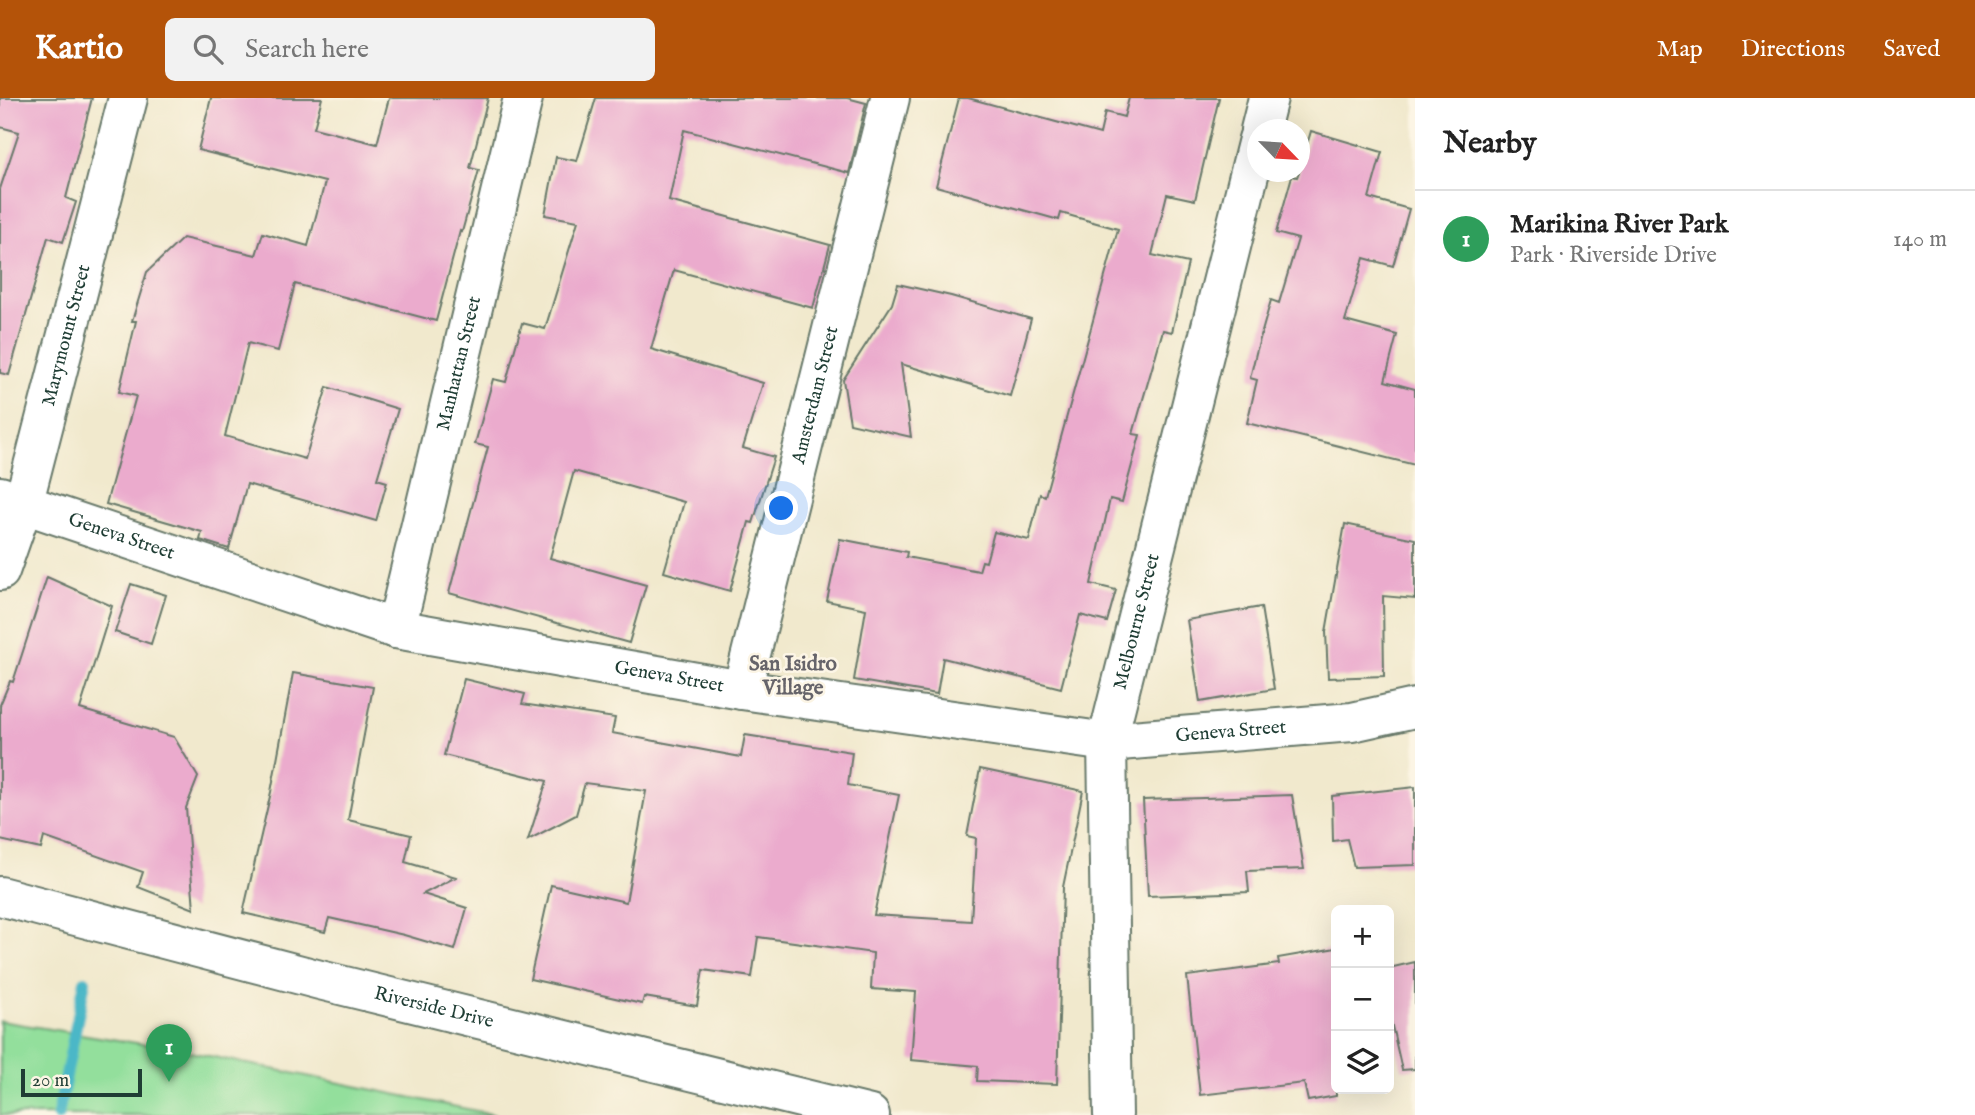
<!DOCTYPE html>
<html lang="en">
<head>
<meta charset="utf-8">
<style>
	:root { --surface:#fff; --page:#f2f2f2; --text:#222; --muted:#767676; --line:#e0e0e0; --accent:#b45309 }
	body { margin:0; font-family:"IM FELL English",serif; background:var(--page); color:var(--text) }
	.controls { position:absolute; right:21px; bottom:21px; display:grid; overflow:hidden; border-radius:10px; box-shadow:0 7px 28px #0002 }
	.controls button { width:63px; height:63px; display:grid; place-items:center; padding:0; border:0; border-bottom:2px solid var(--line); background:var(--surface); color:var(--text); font:35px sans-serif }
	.compass { position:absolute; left:1247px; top:21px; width:63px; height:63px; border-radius:50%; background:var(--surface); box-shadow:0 7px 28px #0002; rotate:115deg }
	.scale { position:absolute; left:21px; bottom:18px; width:121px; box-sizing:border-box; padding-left:7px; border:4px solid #1f3d34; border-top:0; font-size:19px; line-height:24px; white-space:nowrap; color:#1f3d34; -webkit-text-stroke:5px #fcf5e5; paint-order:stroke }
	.you { position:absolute; left:782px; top:411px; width:24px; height:24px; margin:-18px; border:5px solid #fff; border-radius:50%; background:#1a73e8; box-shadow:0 0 0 10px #1a73e833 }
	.badge { display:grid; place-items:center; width:46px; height:46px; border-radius:50%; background:var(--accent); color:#fff; font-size:23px; font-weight:700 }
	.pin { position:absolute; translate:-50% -58px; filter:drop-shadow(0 2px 4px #0008) }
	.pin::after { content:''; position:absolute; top:37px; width:24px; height:21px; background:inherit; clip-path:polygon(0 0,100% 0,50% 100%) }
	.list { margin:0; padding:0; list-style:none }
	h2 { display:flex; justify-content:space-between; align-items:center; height:91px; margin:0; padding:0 28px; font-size:30px }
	h2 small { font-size:23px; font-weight:400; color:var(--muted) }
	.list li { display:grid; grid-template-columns:46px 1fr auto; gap:21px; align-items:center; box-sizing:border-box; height:98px; padding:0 28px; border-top:2px solid var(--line) }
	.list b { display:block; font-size:26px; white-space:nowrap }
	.list p { margin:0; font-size:23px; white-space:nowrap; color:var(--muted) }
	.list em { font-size:23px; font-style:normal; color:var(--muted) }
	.icon { flex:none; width:38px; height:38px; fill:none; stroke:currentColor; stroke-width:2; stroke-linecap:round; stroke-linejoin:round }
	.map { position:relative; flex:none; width:1415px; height:1017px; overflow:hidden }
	header { display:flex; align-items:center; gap:42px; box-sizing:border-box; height:98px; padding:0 35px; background:var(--accent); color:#fff }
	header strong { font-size:33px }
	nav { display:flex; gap:38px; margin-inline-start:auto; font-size:24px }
	.search { width:490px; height:63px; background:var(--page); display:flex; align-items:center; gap:18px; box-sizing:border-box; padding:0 24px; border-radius:10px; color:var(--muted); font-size:26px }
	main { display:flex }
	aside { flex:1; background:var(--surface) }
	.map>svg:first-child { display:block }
	.green { fill:#93df9c; stroke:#598e68; stroke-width:2 }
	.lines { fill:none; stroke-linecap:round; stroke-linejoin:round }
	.stream { stroke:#4bb7c7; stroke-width:12 }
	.building { fill:#ebabcd }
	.minor-casing { stroke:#68796a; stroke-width:42 }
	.minor { stroke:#fff; stroke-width:38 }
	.labels { text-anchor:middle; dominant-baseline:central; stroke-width:5; stroke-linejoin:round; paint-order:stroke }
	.street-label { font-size:19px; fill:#1f3d34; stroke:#fcf5e5 }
	.neighbourhood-label { font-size:21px; font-weight:bold; fill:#66646a; stroke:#fcf5e5 }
</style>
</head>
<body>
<header>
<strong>Kartio</strong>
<div class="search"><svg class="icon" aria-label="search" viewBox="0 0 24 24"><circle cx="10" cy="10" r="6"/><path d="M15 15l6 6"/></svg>Search here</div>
<nav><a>Map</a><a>Directions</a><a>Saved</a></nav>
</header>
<main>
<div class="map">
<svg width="1415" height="1017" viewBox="0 0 1415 1017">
	<rect width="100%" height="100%" fill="#fcf5e5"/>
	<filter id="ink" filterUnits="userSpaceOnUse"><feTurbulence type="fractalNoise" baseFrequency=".0143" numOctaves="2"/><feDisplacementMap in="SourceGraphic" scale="14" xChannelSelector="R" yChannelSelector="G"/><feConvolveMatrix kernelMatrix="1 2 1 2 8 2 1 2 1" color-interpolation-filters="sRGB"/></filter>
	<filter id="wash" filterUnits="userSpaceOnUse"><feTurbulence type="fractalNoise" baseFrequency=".00686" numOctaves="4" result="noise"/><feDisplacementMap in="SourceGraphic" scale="28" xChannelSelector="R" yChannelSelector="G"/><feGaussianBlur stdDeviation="1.57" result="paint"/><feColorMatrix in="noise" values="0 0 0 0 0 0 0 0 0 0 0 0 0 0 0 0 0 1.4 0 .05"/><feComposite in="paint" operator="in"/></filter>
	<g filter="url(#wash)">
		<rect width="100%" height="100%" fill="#f1e9cd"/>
		<path class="green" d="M0 923 180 952 496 1017H0Z"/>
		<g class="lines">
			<path class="stream" d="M58 1017 85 883"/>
		</g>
		<g id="blocks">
			<path class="building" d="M0 0H92L66 100 76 104 63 144 48 139 9 277 0 275V91L19 34 0 29Z
				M211 0H322L314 30 377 46 389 0H488L470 70 479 72 462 134 460 133 436 223 295 186 278 253 248 245 225 338 305 361 327 289 398 311 377 381 387 384 376 423 247 386 229 451 200 442 202 434 106 406 136 298 119 294 136 223H132L147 174 183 140 256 157 263 135 308 148 325 84 198 52Z
				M596 0H847L866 5 849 75 684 32 669 103 830 147 813 210 674 172 651 251 763 285 743 350 774 359 753 425 749 424 730 493 664 474 684 404 574 373 550 460 646 487 629 545 449 495 488 349 475 346 493 281 506 284 522 225 545 231 578 123 545 117 556 59 577 63Z
				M959 0H968L1100 36 1105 14 1124 19 1129 0H1219L1195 102 1167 96 1152 157 1188 165 1172 234 1163 232 1133 336 1140 337 1122 404 1110 401 1091 486 1116 492 1107 524 1080 517 1061 590 943 560 937 596 854 582 866 511 827 503 840 441 907 454 906 459 979 473 982 463 986 464 994 434 1029 442 1040 396 1045 398 1118 131 1061 115 1059 122 936 88Z
				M1311 33 1382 54 1369 100 1409 111 1393 168 1364 160 1345 223 1397 237 1385 283 1415 291V367L1247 325 1257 282 1250 280 1256 255 1271 202 1279 205 1298 141 1276 135 1292 78 1297 79 1299 74Z
				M898 186 951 198 1031 221 1010 298 901 266 911 339 850 325 843 282 892 206Z
				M1345 426 1415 441V501L1383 498 1384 578 1328 580 1326 534Z
				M47 479 112 508 80 611 174 639 198 679 186 710 194 811 138 789 143 774 44 739 41 751 0 742V607L10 583 13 584Z
				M131 486 166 497 151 546 115 534Z
				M1261 509 1274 591 1200 604 1187 522Z
				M293 575 373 589 348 722 411 737 405 764 456 779 423 796 467 810 455 852 404 837 329 820 325 834 243 815 271 694Z
				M464 581 525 596 522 606 615 620 612 635 741 659 745 637 852 654 848 687 899 697 874 817 971 823 976 740 967 738 980 671 1083 693 1063 789 1057 986 977 983 978 968 911 962 916 894 871 891 873 855 758 839 752 879 703 872 697 908 644 899 642 906 530 881 551 787 626 804 646 693 585 685 576 717 528 742 547 683 444 657Z
				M1415 689V767L1354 769 1347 741 1333 743 1332 698Z
				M1292 697 1304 771 1247 773 1249 794 1148 798 1143 702Z
				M1336 850V998L1308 1003 1304 985 1200 997 1187 878 1279 866 1278 860Z
				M1415 864V971L1402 972 1389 915V870Z"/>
		</g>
	</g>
	<g filter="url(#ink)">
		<use href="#blocks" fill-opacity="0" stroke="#68796a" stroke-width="2"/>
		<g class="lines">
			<defs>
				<g id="minor">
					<path d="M1260 32 1268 0"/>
					<path id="s1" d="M0 398 396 531 742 592 1107 644 1352 624 1415 610"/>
					<path id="s2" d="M0 473 23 407 128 0"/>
					<path id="s3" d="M396 531 523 0"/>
					<path id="s4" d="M742 592 890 0"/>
					<path id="s5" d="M0 798 320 882 870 1017"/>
					<path id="s6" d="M1113 1017 1107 644 1258 41"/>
				</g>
			</defs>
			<use href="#minor" class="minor-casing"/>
			<use href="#minor" class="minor"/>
		</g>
	</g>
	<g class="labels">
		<g class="street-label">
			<text stroke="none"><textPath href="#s2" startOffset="245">Marymount Street</textPath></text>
			<text stroke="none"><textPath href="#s3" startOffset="273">Manhattan Street</textPath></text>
			<text stroke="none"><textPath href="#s4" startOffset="304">Amsterdam Street</textPath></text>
			<text stroke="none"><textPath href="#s1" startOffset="128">Geneva Street</textPath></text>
			<text stroke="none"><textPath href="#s6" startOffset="497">Melbourne Street</textPath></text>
			<text stroke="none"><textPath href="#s1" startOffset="695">Geneva Street</textPath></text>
			<text stroke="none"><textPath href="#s1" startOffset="1262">Geneva Street</textPath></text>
			<text stroke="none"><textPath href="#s5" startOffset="448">Riverside Drive</textPath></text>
		</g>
		<g class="neighbourhood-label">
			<text x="793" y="566">San Isidro<tspan x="793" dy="24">Village</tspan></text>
		</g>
	</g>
</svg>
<div class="controls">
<button>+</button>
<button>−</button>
<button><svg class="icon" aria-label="layers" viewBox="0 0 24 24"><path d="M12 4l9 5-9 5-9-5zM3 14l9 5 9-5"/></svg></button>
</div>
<svg class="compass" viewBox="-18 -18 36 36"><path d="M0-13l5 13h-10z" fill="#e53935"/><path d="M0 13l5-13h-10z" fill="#767676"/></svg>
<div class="scale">20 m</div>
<div class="you"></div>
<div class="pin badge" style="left:169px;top:984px;background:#2e9e5b">1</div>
</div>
<aside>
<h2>Nearby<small></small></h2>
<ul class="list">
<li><span class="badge" style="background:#2e9e5b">1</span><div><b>Marikina River Park</b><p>Park · Riverside Drive</p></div><em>140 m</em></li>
</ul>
</aside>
</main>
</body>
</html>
